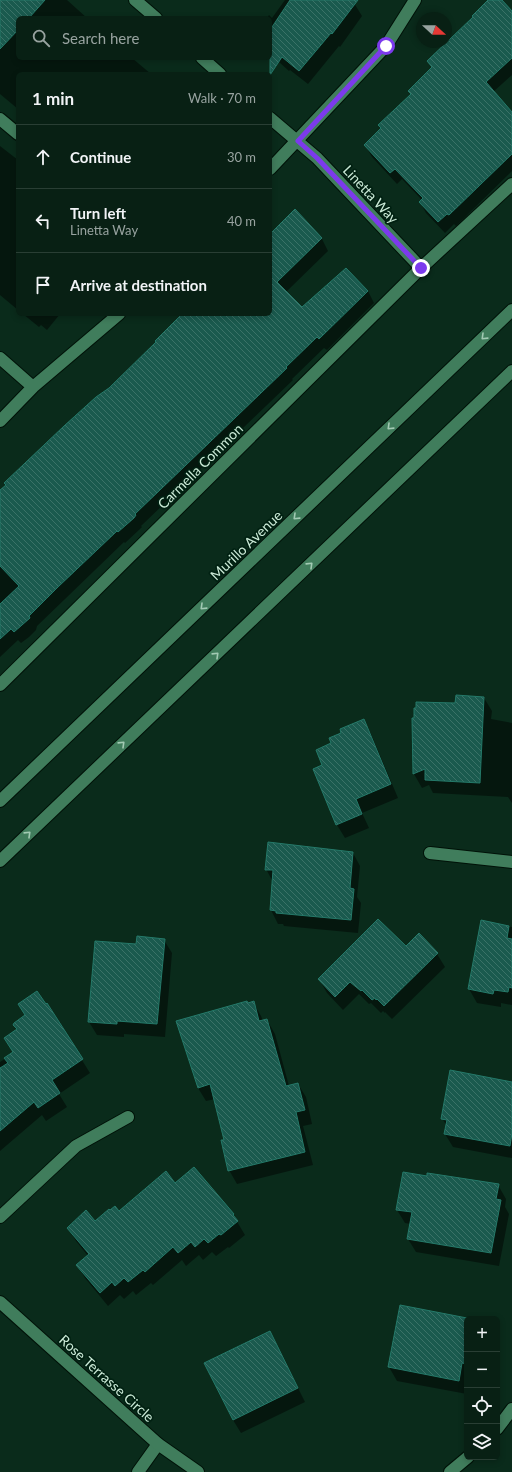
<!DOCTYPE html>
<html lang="en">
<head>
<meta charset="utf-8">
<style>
	:root { --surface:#082014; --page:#162d22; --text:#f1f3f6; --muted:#98a3a0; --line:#293e34 }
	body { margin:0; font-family:Lato,sans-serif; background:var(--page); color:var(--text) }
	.controls { position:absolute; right:12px; bottom:12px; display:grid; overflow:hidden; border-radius:6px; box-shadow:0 2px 6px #0003 }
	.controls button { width:36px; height:36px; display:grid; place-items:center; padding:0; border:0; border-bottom:1px solid var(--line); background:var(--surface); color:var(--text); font:20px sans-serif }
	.compass { position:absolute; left:416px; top:12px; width:36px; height:36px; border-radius:50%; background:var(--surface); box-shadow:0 2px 6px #0003; rotate:111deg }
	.stop { position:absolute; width:12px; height:12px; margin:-9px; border:3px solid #7c3aed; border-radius:50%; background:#fff }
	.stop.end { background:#7c3aed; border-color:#fff; box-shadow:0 1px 4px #0008 }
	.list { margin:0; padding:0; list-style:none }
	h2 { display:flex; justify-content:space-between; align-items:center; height:52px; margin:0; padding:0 16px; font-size:17px }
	h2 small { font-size:13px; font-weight:400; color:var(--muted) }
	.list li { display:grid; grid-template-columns:26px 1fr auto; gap:12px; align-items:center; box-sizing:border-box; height:64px; padding:0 16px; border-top:1px solid var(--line) }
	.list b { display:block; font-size:15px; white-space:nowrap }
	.list p { margin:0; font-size:13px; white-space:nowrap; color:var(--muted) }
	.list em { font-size:13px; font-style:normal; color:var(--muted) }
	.icon { flex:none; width:22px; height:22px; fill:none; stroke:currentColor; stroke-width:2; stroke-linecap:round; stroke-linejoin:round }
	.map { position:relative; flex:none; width:512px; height:1472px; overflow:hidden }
	.search { position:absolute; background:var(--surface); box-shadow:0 2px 6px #0003; left:16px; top:16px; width:256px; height:44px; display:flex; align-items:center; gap:10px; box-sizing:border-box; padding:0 14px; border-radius:6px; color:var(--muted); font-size:15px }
	.panel { position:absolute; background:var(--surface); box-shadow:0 2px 6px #0003; left:16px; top:72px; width:256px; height:244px; border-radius:6px }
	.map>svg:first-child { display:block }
	.shadow { fill:#0007 }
	.building { fill:url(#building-back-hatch); stroke:#247969 }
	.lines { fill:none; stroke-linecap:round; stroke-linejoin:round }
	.service-casing { stroke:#011208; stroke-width:14 }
	.minor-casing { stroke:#011208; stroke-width:14 }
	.secondary-casing { stroke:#011208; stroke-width:14 }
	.service { stroke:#407d5c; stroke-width:12 }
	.minor { stroke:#407d5c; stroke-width:12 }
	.secondary { stroke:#407d5c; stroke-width:12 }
	.oneway { stroke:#a2cab3 }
	.route { stroke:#7c3aed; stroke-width:5 }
	.labels { text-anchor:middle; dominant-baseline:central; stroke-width:3.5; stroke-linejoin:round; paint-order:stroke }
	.street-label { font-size:14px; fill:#ccebd8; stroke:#012112 }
</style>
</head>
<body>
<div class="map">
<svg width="512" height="1472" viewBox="0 0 512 1472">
	<defs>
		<pattern id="building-back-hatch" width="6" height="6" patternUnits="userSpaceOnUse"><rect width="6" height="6" fill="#1a5a4e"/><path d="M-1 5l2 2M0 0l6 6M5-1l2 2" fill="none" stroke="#3a7267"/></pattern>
	</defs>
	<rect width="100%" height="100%" fill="#0a2b1b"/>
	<path class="shadow" d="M0 0H67L87 18H18V58H132L151 74H18V109L0 94Z
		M285 0H351L354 3 362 16 340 47 339 46 308 84 290 70 289 71 279 62 277 65 267 58H270V18H267L269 15 272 18Z
		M489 0H500L512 15V75L493 92 512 114V171L456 226 454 224 445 233 426 213 420 202 422 200 402 179 397 184 372 157 365 145 382 129 412 95 432 68 428 61 474 18Z
		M0 146 18 160V310L0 295Z
		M295 211 322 239 328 251 286 292 301 309 368 291 374 303 327 350 324 348 292 379 293 380 141 526 142 527 140 529 125 543 124 542 65 599 37 626 36 630 29 637 21 643 18 640 0 657V491L65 426 124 375 184 314H270V235Z
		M23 314H60L47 330 41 325 39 327Z
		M484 698 492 711 491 719 512 723V803L508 797 433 793 429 785 422 788 414 774 413 719 456 705Z
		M363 720 371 734 398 798 362 813 369 828 345 838 337 825 314 769 323 765 332 744 343 733Z
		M353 853 360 866 357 897 361 903 358 933 284 926 283 924H278L271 910 273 882 266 869Z
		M481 921 512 927V1005L501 1003V1007L477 1003 469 989Z
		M164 940 172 953 165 1037 124 1034V1037L97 1035 89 1022 137 945Z
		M406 948 437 954 445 967 392 1019 385 1012V1013L383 1011 381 1013 371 1003 369 1004 359 994 343 1010 327 993 319 979Z
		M253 1002 261 1016 263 1021 267 1020 275 1034 289 1086 298 1084 306 1097 312 1124 303 1126 313 1165 237 1184 229 1170 225 1141 215 1099 206 1101 198 1088Z
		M47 1004 90 1073 59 1094 67 1107 46 1121 42 1115 0 1151V1062L14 1053 17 1030 14 1025Z
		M512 1083V1158L453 1147 445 1134 447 1126 442 1118Z
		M428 1177 498 1185 506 1199 505 1207 509 1214 499 1266 416 1252 408 1239 411 1224 405 1223 397 1210Z
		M175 1184 233 1215 245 1235 229 1248 228 1247 216 1256 212 1252 203 1260 199 1255 186 1266 182 1260 153 1285 151 1283 136 1295 133 1291 124 1299 120 1295 108 1306 85 1278 77 1265 88 1256 76 1241 68 1228 95 1222 119 1212Z
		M401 1306 469 1319H467V1394L397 1381 389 1367Z
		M270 1332 305 1402 241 1433 233 1420Z"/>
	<path class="building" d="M0 0H45L29 18H18V30L0 49Z
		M290 0H358L332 34 331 33 299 71 282 57 270 75V30Z
		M488 0H502L512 11V58L486 82 512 112V154L449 215 447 214 438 222 419 202 423 198 395 169 390 173 364 145 381 128 378 125 411 94 408 91 432 67 427 61 473 17 472 16Z
		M295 209 322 238 277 282 302 307 346 268 368 291 319 339 317 337 286 367 287 368 135 514 136 515 134 518 118 532 117 531 58 587 29 616 30 618 14 632 11 629 0 639V604L19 586 0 566V490L6 485 4 483 64 426 96 397 109 388 156 342 155 341 182 314H270V234Z
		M456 695 484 697 480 783 425 780V769L413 774 412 718H414V708H416V702L455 703Z
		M364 719 391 784 356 799 362 814 336 825 313 769 322 765 316 750 331 743 329 738 341 733 340 729Z
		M268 842 353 852 350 888 354 889 351 920 276 913V911L270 910 273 870H265Z
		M378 919 406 946 419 933 438 953 384 1006 377 999 376 1000 375 998 372 1000 362 990 361 991 350 982 335 997 318 979Z
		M481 920 509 926 507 938 512 939V988L509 987 508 992 494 990 493 994 468 989Z
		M137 936 165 939 157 1024 117 1021V1024L88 1022 95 941 136 944Z
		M37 991 46 1004 47 1003 83 1059 52 1080 60 1093 38 1108 34 1102 0 1131V1068L8 1063 4 1058 13 1052 4 1038 17 1029 13 1025 14 1023 25 1015 18 1004Z
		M247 1001 248 1003 254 1001 259 1021 267 1019 286 1086 298 1083 305 1110 296 1112 305 1152 228 1171 221 1140H224L210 1084 198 1088 176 1021Z
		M450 1070 512 1082V1133L510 1146 444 1134 447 1120 441 1119Z
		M194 1167 234 1214 233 1215 238 1221 221 1235 219 1234 208 1243 204 1239 195 1247 191 1242 178 1253 173 1247 145 1272 143 1270 128 1282 124 1278 115 1286 112 1282 100 1293 76 1265 89 1254 67 1228 86 1210 95 1221 109 1209 110 1210 115 1206 119 1211 166 1171 175 1183Z
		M403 1172 427 1176V1173L434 1174 499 1184 496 1199 501 1200 491 1253 407 1239 412 1212 396 1210Z
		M400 1305 467 1318V1364L462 1363 459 1381 388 1367Z
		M270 1331 298 1388 233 1420 204 1363Z"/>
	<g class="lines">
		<defs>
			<path id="service" d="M0 119 18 134
				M0 685 421 268 512 184
				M138 1472 158 1444"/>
			<path id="minor" d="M135 0 156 18
				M202 58 220 74
				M270 118 317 158 421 268
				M270 169 386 46 415 0
				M0 358 33 387
				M0 421 33 387 119 314
				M430 853 512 862
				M0 1217 76 1146 128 1117
				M0 1302 158 1444 198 1472
				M497 1429 512 1409
				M450 1472 468 1457"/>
			<path id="secondary" d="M0 801 512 310
				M0 861 512 371"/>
		</defs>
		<use href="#service" class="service-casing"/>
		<use href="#minor" class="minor-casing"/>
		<use href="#secondary" class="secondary-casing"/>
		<use href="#service" class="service"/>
		<use href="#minor" class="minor"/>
		<use href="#secondary" class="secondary"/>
	</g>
	<defs><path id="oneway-chevron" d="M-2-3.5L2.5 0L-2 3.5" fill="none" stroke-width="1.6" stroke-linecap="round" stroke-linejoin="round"/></defs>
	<g class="oneway">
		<use href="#oneway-chevron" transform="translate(484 337) rotate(136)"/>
		<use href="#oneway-chevron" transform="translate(390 427) rotate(136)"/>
		<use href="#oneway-chevron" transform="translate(296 517) rotate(136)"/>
		<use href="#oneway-chevron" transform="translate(310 565) rotate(-44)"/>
		<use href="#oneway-chevron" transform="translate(203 607) rotate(136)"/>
		<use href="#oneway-chevron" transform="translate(216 655) rotate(-44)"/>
		<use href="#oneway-chevron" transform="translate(122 744) rotate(-44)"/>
		<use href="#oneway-chevron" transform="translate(28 834) rotate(-44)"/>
	</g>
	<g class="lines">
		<path class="route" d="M386 46 298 141 317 158 421 268"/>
	</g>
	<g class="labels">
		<g class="street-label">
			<text transform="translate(371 194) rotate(47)">Linetta Way</text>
			<text transform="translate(200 466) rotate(-45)">Carmella Common</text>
			<text transform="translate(246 545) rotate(-44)">Murillo Avenue</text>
			<text transform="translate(107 1378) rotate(42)">Rose Terrasse Circle</text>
		</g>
	</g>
</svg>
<div class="controls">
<button>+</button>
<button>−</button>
<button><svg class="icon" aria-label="locate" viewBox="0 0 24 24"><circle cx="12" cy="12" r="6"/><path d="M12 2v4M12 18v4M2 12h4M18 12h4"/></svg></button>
<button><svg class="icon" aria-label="layers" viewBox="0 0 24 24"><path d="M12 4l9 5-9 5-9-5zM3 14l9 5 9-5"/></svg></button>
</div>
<svg class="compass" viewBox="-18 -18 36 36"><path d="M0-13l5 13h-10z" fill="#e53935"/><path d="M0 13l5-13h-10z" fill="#98a3a0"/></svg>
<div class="stop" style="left:386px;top:46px"></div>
<div class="stop end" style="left:421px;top:268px"></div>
<div class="search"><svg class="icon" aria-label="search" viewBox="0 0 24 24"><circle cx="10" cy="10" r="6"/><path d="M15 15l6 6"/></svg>Search here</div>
<section class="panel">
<h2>1 min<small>Walk · 70 m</small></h2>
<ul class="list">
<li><svg class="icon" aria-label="ahead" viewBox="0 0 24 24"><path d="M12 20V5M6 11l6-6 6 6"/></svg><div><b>Continue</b></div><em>30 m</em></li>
<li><svg class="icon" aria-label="left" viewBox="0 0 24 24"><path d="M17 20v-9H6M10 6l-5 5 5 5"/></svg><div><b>Turn left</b><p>Linetta Way</p></div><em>40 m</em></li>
<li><svg class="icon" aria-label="arrive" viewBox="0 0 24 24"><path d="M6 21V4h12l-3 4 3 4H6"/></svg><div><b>Arrive at destination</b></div></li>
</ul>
</section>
</div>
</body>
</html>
